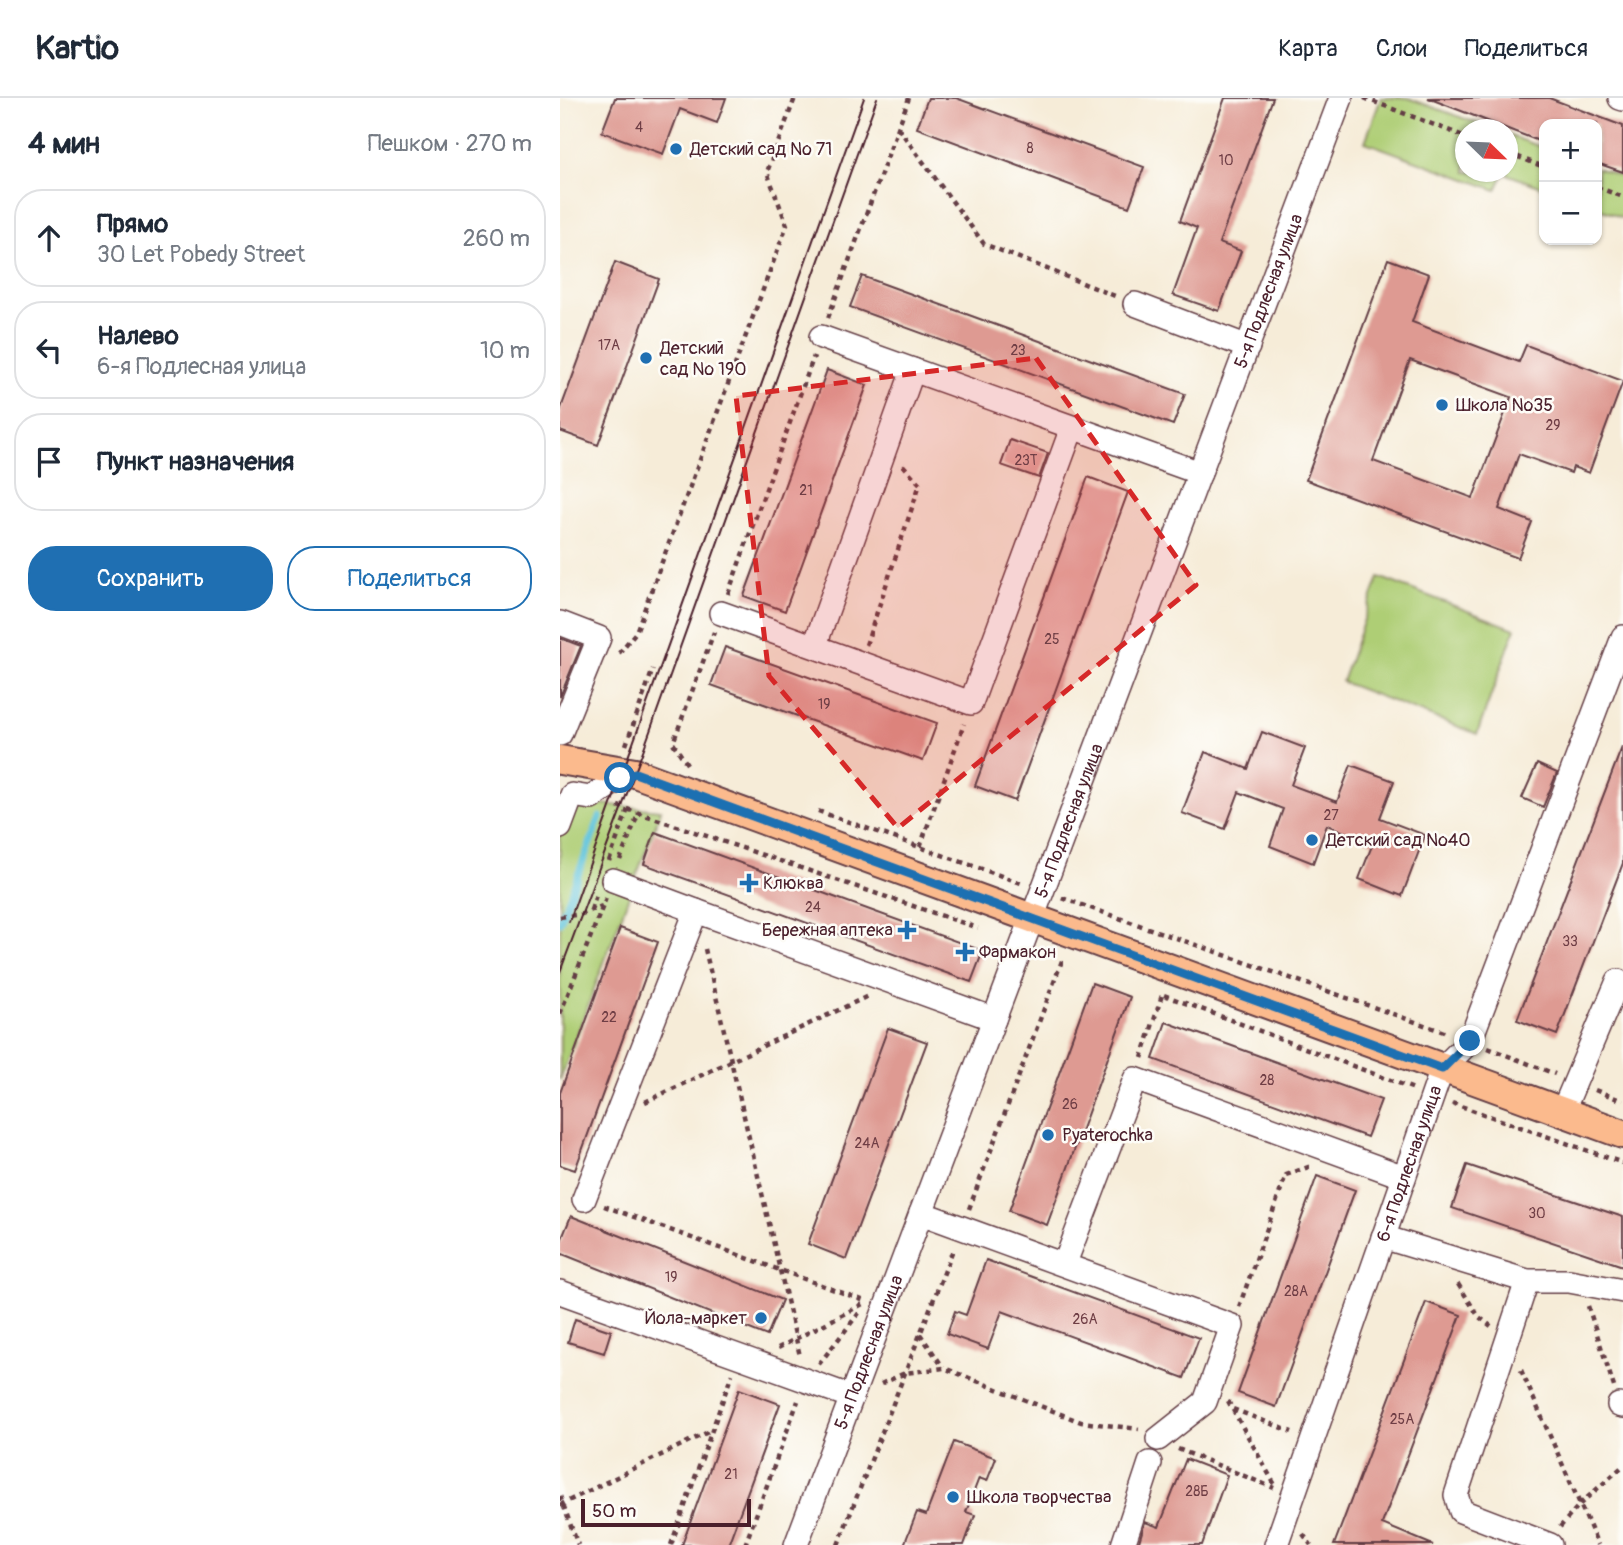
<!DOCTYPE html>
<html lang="ru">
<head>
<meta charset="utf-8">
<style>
	:root { --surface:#fff; --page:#f6f6f7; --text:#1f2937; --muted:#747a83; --line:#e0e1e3; --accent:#1f6fb2 }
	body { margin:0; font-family:Pangolin,sans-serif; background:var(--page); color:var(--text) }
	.controls { position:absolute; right:21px; top:21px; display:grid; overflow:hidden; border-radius:14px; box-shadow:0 2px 5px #0004 }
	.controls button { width:63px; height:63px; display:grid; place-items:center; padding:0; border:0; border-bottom:2px solid var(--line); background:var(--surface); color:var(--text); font:35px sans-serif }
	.compass { position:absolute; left:895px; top:21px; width:63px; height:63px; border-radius:50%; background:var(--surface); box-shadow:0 2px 5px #0004; rotate:113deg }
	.scale { position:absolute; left:21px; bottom:18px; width:170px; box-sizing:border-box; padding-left:7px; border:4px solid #4a1f2b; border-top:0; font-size:19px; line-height:24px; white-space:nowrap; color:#4a1f2b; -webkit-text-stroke:5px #fdfcf7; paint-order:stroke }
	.stop { position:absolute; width:21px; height:21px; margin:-16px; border:5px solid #1f6fb2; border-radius:50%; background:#fff }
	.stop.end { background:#1f6fb2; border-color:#fff; box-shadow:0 2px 7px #0008 }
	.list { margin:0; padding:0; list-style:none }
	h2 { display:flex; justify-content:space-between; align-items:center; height:91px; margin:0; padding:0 28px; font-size:30px }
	h2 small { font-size:23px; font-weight:400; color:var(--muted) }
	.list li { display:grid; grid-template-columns:46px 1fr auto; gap:21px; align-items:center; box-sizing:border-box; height:98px; margin:0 14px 14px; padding:0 14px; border:2px solid var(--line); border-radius:28px }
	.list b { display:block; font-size:26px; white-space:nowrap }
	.list p { margin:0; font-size:23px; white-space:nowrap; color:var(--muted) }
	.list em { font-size:23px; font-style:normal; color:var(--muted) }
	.actions { display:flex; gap:14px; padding:21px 28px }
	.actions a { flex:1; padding:16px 0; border:2px solid var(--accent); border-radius:28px; text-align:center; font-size:24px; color:var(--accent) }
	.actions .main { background:var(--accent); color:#fff }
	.icon { flex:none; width:38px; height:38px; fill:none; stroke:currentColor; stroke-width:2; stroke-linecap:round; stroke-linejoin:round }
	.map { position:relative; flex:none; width:1063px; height:1447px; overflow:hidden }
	header { display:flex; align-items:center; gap:42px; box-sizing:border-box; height:98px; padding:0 35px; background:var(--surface); border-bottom:2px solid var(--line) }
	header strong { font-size:33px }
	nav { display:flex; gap:38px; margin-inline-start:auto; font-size:24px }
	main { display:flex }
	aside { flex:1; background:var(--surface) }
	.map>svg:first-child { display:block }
	.green { fill:#aece75; stroke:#7c7650; stroke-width:2 }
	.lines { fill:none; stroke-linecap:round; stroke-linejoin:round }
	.stream { stroke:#5cc2da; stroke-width:7 }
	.building { fill:#de9a92; fill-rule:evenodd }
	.minor-casing { stroke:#643e45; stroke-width:26 }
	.major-casing { stroke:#643e45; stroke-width:32 }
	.path { stroke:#643e45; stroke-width:4.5; stroke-dasharray:5 5; stroke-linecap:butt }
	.minor { stroke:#fff; stroke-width:23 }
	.major { stroke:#fbba8d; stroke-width:28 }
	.tram { stroke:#4a1f2b; stroke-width:2 }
	.route { stroke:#1f6fb2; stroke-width:9 }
	.marked { fill:#d62828; fill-opacity:0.2; stroke:#d62828; stroke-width:5; stroke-dasharray:14 9; stroke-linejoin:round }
	.poi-dot { fill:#1f6fb2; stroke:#fdfcf7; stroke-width:2.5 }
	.labels { text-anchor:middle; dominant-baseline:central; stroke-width:5; stroke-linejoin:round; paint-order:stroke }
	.number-label { font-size:14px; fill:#6f3e45 }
	.poi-label { font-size:18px; fill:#4a1f2b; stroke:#fdfcf7; text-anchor:start }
	.street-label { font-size:18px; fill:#4a1f2b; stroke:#fdfcf7 }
</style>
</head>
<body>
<header>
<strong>Kartio</strong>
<nav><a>Карта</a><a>Слои</a><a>Поделиться</a></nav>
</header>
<main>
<aside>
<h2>4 мин<small>Пешком · 270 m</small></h2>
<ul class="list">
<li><svg class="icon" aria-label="ahead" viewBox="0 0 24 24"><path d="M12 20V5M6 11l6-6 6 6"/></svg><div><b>Прямо</b><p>30 Let Pobedy Street</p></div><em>260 m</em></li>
<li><svg class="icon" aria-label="left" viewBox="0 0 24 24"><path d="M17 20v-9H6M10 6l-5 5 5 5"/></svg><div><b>Налево</b><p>6-я Подлесная улица</p></div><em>10 m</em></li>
<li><svg class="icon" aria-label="arrive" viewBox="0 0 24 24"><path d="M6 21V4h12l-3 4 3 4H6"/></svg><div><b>Пункт назначения</b></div></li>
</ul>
<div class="actions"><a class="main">Сохранить</a><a>Поделиться</a></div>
</aside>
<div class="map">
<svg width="1063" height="1447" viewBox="0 0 1063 1447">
	<rect width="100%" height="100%" fill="#fdfcf7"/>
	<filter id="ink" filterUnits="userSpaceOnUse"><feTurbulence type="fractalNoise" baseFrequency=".0143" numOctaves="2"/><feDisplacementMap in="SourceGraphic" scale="14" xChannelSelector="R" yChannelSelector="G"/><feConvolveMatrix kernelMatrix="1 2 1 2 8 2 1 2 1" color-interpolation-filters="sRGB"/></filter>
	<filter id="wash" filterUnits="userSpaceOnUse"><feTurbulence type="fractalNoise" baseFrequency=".00686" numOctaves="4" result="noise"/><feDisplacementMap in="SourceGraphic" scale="28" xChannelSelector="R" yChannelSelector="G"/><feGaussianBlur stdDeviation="1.57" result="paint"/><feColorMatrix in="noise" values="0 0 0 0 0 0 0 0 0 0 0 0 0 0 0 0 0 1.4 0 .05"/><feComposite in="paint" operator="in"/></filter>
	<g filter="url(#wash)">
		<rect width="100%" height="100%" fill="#f6ecd8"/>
		<path class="green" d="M821 0H848L933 31 906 32V74H948V37L984 50V90L944 75 936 92 805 44Z
			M1037 70 1063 79V120L1037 110Z
			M819 479 955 531 917 636 782 584Z
			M1 702 101 712 0 982V704Z"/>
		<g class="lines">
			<path class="stream" d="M0 824 40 719"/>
		</g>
		<g id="blocks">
			<path class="building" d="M55 0H166L157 25 120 11 103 56 42 34Z
				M368 0H396L584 69 569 109 357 30Z
				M665 0H713L659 145 681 153 659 213 613 197 637 130 620 123Z
				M868 0H989L1063 28V74L1037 65V26H984V45Z
				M828 161 869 176 852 224 959 264 966 247 1063 283 1029 375 1013 369 1011 375 959 356 939 411 972 424 958 460 746 382ZM850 262 951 299 913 400 813 363Z
				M55 164 99 181 38 347 0 333V313Z
				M302 178 625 296 613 327 290 209Z
				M267 272 307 287 225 513 184 498Z
				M450 342 488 355 479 380 441 367Z
				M528 379 568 394 455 703 415 688Z
				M0 540 21 548 0 599Z
				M165 549 377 625 363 663 151 587Z
				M702 634 745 650 731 687 777 704 791 667 834 683 820 720 865 737 842 798 799 781 813 745 767 727 753 765 710 748 723 711 679 694 665 731 622 715 645 654 688 671Z
				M1062 649 1063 765 997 937 957 922Z
				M977 666 997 675 983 709 962 700Z
				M95 734 423 853 411 884 84 766Z
				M60 830 98 844 15 1072 0 1067V995Z
				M532 885 570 899 487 1127 449 1113Z
				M606 924 821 1002 807 1039 593 961Z
				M328 930 367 944 286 1161 248 1146Z
				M907 1067 1063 1119V1168L892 1110Z
				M757 1078 795 1092 716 1309 678 1295Z
				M11 1118 222 1202 207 1238 0 1155V1145Z
				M426 1162 639 1240 624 1280 442 1213 428 1251 387 1236 395 1213 406 1217Z
				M866 1204 901 1217 822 1426 873 1447H774Z
				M15 1221 51 1233 44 1255 8 1244Z
				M179 1291 220 1306 168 1447H122Z
				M394 1344 436 1360 427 1383 419 1380 406 1414 415 1417 404 1447H344L357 1414 366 1417Z
				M626 1361 667 1377 642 1447H578L585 1424 599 1429Z"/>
		</g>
	</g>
	<g filter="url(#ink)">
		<use href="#blocks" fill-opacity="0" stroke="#643e45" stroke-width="2"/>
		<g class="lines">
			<defs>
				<g id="minor">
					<path d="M1060 0 1063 1"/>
					<path d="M575 206 688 249"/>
					<path d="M261 239 640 375"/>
					<path d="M161 515 411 605 512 330"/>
					<path d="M0 525 39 540 0 636"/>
					<path d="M255 547 353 272"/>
					<path d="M0 729 12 697 31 700 60 680 75 675"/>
					<path d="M53 782 136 813"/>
					<path d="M1002 1015 1058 883"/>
					<path d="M24 1101 136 813 434 921"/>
					<path d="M361 1115 672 1228 645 1304 598 1341"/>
					<path d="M823 1139 967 1183H1009L1063 1193"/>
					<path d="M505 1165 575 981 844 1079"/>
					<path d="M967 1183 896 1397 901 1413 990 1447"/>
					<path d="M0 1194 292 1299"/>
					<path d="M1059 1307 1063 1308"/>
					<path id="s1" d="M236 1447 781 0"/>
					<path d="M563 1447 590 1365"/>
					<path id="s2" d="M716 1447 882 971 910 943 1063 539"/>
				</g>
				<path id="major" d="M0 662 75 675 1063 1036"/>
			</defs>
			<use href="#minor" class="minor-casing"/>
			<use href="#major" class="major-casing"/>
			<path class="path" d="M804 0 906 39
				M338 30 424 146 555 198
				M948 55 984 69
				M1037 89 1063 99
				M268 220 349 0
				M168 496 254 258
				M306 547 360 386 341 365
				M59 555 76 534 227 127 207 74 235 0
				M66 647 93 571
				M127 666 113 645 154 534
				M58 708 418 830
				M258 713 464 786
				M360 749 404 626
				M60 762 79 714
				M49 763 68 711
				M502 800 887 935
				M31 812 37 794
				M0 819 22 816 42 808
				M145 851 240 1258
				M604 897 854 991
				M0 916 46 800
				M928 950 995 976
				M582 960 602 897
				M1035 992 1063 1003
				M85 1004 308 898
				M892 1005 1063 1065
				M44 1108 305 1203
				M409 1111 503 860
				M898 1186 919 1219 931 1228
				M1028 1208 1054 1289
				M679 1209 726 1077 751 1068
				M360 1236 383 1269
				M218 1250 303 1206
				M259 1266 299 1215
				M961 1272 1038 1447
				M321 1286 345 1275 384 1270 521 1324 579 1331
				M668 1303 715 1387
				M673 1311 732 1334
				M618 1351 714 1390
				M0 1398 18 1447
				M0 1407 152 1332
				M1000 1429 1020 1406 1063 1368
				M743 1436 751 1447
				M111 1447 172 1276
				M185 1447 238 1303
				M278 1447 394 1149"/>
			<use href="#minor" class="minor"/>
			<use href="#major" class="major"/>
			<path class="tram" d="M9 824 304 0
				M0 874 84 650 317 0"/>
		</g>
	</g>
	<g class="lines" filter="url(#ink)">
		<path class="route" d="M60 680 75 675 882 971 910 943"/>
	</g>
	<path class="marked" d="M476 260 636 487 338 730 209 578 176 298Z"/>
	<g class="poi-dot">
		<circle cx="116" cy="51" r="7"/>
		<circle cx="86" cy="260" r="7"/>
		<circle cx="882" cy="307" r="7"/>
		<circle cx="752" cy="742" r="7"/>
		<path d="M185.5 774.5h7v7h7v7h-7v7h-7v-7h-7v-7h7z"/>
		<path d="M343.5 821.5h7v7h7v7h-7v7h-7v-7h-7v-7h7z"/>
		<path d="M401.5 843.5h7v7h7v7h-7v7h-7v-7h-7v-7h7z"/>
		<circle cx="488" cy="1037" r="7"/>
		<circle cx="201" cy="1220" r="7"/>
		<circle cx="393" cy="1399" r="7"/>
	</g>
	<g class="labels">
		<g class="number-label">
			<text x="79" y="29">4</text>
			<text x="470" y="50">8</text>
			<text x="666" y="62">10</text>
			<text x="49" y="247">17А</text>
			<text x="458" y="252">23</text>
			<text x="993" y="327">29</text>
			<text x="466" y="362">23Т</text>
			<text x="246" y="392">21</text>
			<text x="492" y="541">25</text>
			<text x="264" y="606">19</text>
			<text x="771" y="717">27</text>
			<text x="253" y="809">24</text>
			<text x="1010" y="843">33</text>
			<text x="49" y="919">22</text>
			<text x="707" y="982">28</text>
			<text x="510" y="1006">26</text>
			<text x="307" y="1045">24А</text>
			<text x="977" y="1115">30</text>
			<text x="111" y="1179">19</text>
			<text x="736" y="1193">28А</text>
			<text x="525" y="1221">26А</text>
			<text x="842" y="1321">25А</text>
			<text x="171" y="1376">21</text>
			<text x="637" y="1393">28Б</text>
		</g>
		<g class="poi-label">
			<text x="130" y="51">Детский сад № 71</text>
			<text x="100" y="250">Детский<tspan x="100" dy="21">сад № 190</tspan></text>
			<text x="896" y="307">Школа №35</text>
			<text x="766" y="742">Детский сад №40</text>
			<text x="203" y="785">Клюква</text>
			<text x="333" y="832" text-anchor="end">Бережная аптека</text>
			<text x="419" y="854">Фармакон</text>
			<text x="502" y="1037">Pyaterochka</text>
			<text x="187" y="1220" text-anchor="end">Йола-маркет</text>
			<text x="407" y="1399">Школа творчества</text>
		</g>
		<g class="street-label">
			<text stroke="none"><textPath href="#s1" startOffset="1340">5-я Подлесная улица</textPath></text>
			<text stroke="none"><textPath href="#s1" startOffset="774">5-я Подлесная улица</textPath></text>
			<text stroke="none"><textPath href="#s2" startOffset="404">6-я Подлесная улица</textPath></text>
			<text stroke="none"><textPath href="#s1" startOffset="206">5-я Подлесная улица</textPath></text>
		</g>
	</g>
</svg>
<div class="controls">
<button>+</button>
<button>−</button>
</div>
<svg class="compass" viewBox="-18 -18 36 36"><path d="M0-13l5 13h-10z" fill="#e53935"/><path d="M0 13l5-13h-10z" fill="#747a83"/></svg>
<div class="scale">50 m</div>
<div class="stop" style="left:60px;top:680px"></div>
<div class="stop end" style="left:910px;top:943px"></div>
</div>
</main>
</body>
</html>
